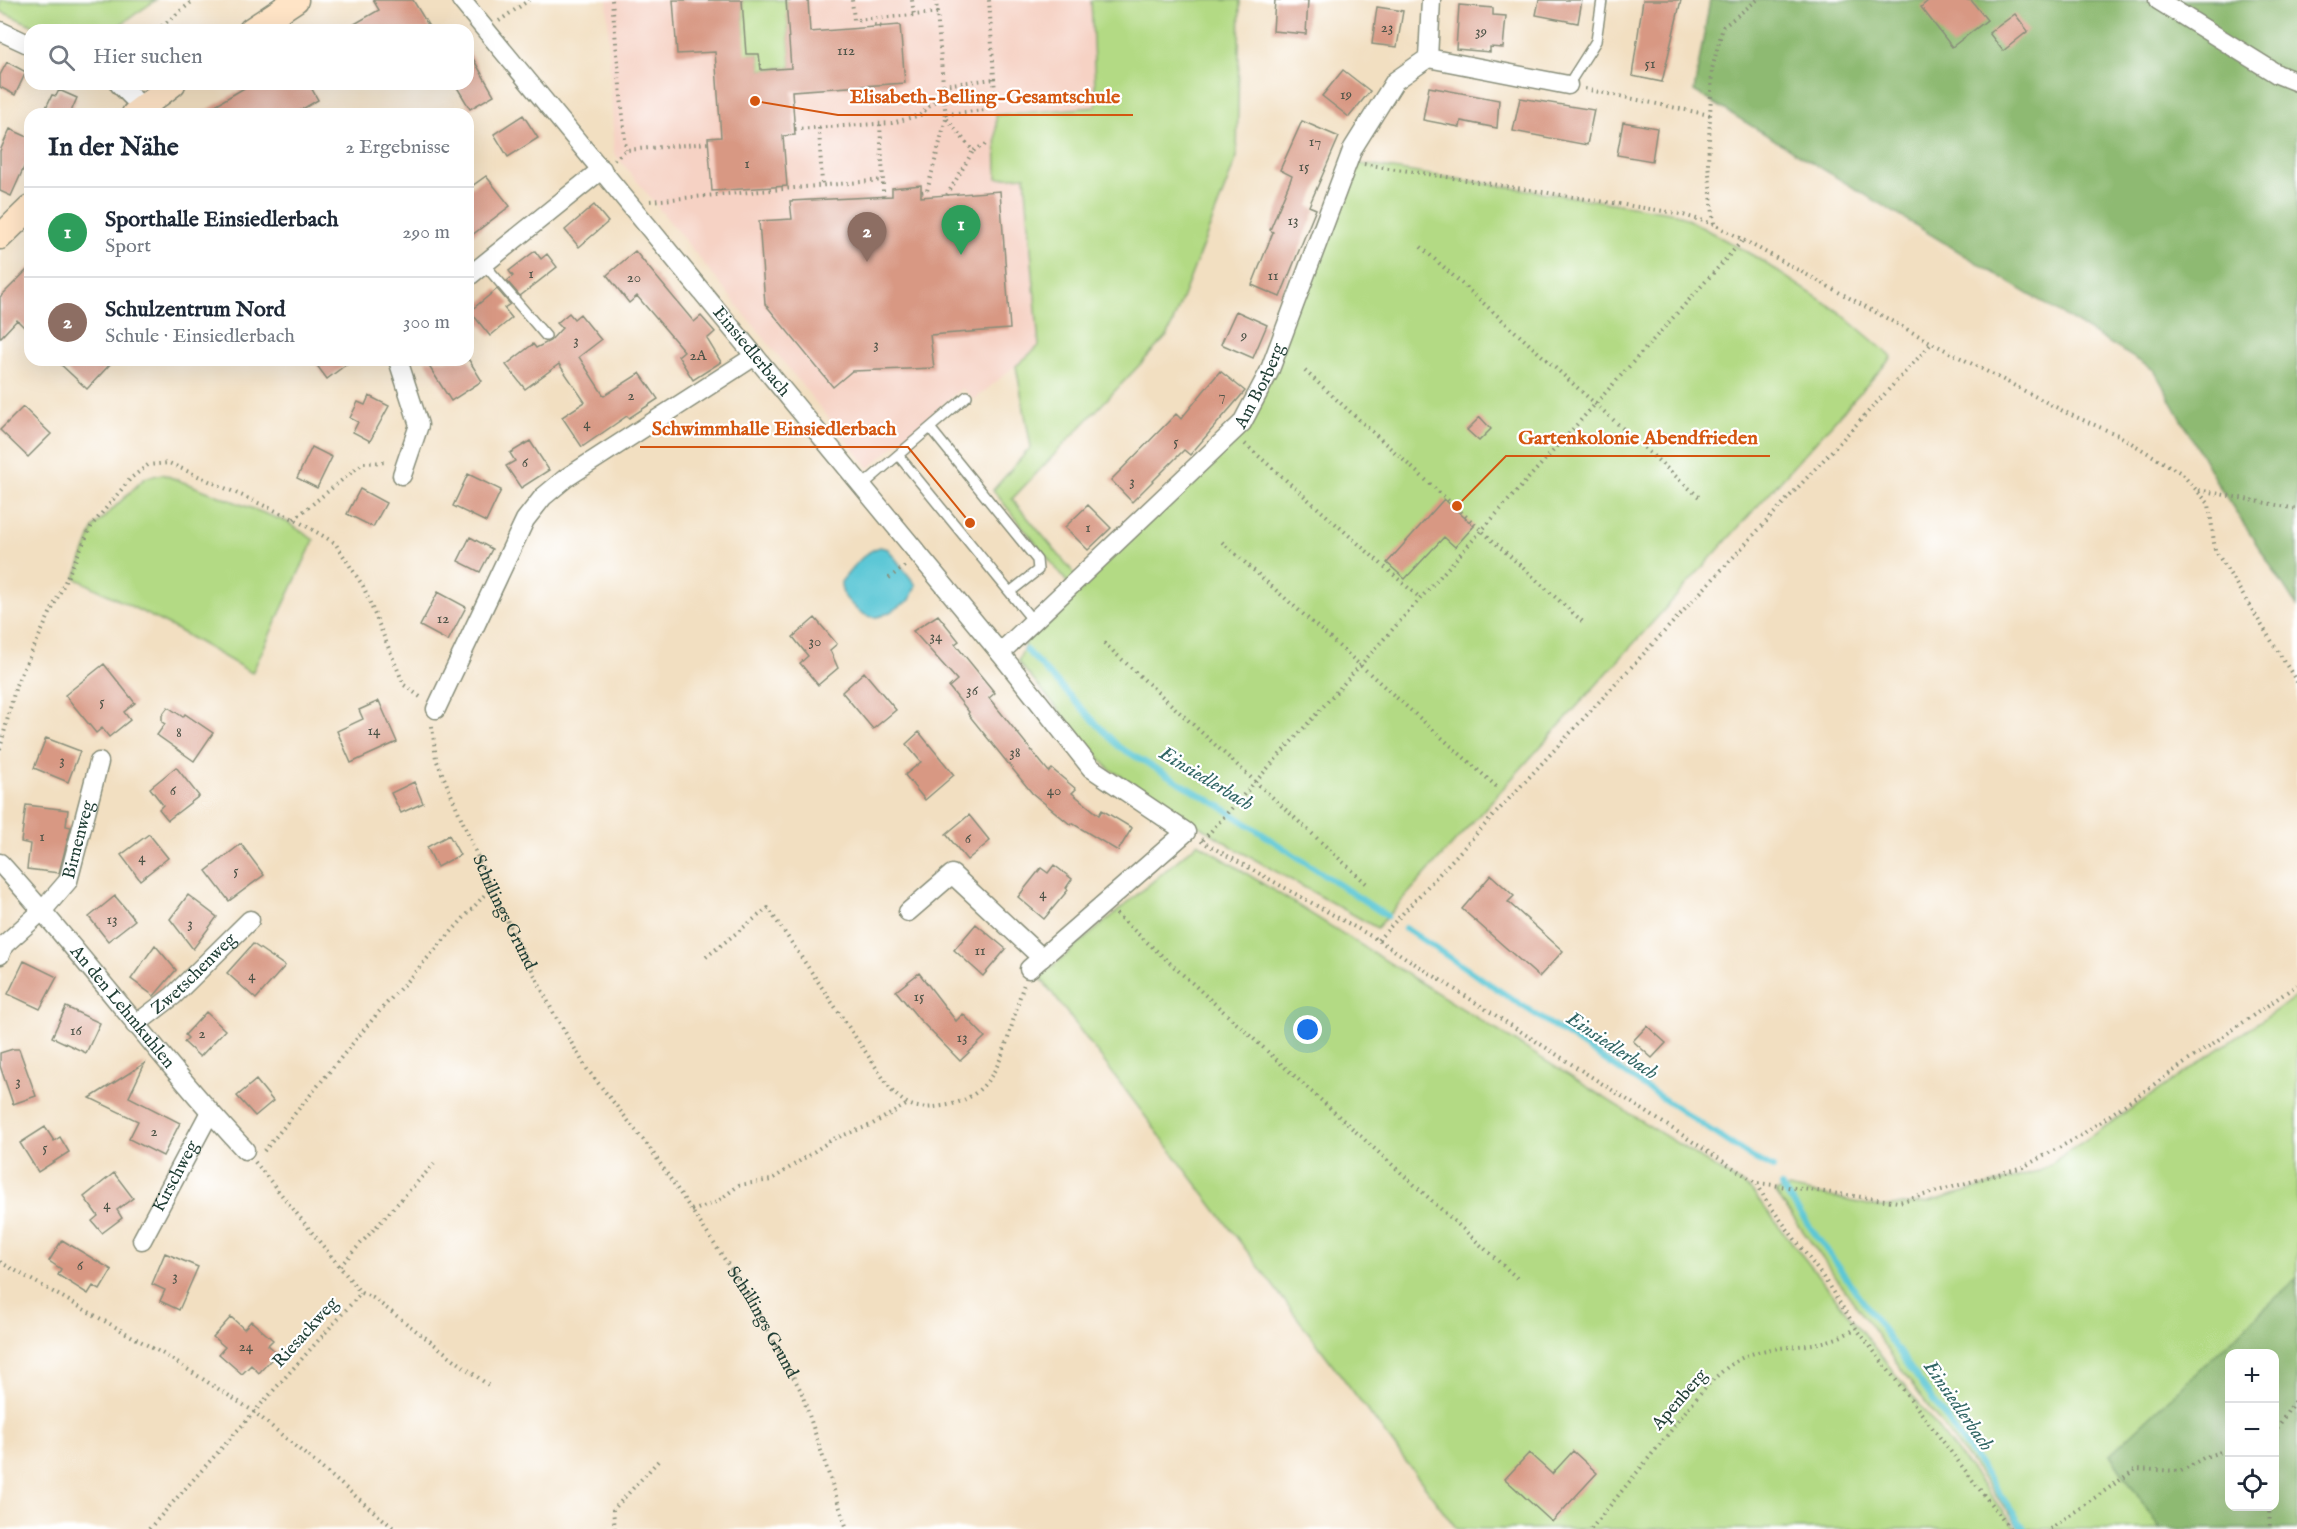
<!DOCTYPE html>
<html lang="de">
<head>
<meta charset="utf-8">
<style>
	:root { --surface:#fff; --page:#f2f2f3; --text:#1f2937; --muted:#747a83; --line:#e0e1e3; --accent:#c8321e }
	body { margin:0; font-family:"IM FELL English",serif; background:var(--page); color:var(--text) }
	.controls { position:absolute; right:18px; bottom:18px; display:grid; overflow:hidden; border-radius:12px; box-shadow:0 6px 24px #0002 }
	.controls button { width:54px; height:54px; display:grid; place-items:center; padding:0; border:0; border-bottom:2px solid var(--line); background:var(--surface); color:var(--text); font:30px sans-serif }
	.you { position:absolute; left:1308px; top:1030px; width:21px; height:21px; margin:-15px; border:4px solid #fff; border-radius:50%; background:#1a73e8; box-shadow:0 0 0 9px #1a73e833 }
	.badge { display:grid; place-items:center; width:39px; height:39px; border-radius:50%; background:var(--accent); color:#fff; font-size:20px; font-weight:700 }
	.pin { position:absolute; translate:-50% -50px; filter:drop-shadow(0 2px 3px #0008) }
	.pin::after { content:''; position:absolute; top:32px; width:21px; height:18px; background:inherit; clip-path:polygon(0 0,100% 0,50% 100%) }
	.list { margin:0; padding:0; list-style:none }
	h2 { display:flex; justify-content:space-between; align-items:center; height:78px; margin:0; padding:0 24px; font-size:26px }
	h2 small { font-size:20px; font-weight:400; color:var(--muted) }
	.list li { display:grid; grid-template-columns:39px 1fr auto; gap:18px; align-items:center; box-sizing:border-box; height:90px; padding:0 24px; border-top:2px solid var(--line) }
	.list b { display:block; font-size:22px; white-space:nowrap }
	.list p { margin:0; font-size:20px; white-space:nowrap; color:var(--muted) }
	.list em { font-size:20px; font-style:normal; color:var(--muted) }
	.icon { flex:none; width:33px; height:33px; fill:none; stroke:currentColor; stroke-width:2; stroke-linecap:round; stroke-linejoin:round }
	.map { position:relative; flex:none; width:2297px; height:1529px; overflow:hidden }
	.search { position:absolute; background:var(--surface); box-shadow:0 6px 24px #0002; left:24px; top:24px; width:450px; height:66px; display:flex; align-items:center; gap:15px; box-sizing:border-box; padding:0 21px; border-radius:18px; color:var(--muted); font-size:22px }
	.panel { position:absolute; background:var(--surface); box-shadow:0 6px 24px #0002; left:24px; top:108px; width:450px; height:258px; border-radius:18px }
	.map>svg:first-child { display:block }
	.built { fill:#f6d2c4 }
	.green { fill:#b3da84; stroke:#698c5c; stroke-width:1.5 }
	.forest { fill:#8eba72; stroke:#567c53; stroke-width:1.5; fill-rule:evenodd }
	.water { fill:#5cc7d6; stroke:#3e8285; stroke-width:1.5 }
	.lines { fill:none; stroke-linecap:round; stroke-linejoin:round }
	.stream { stroke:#5cc7d6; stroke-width:6 }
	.building { fill:#d89883 }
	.service-casing { stroke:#888e7a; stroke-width:12 }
	.minor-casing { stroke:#888e7a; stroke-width:21 }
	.secondary-casing { stroke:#888e7a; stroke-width:27 }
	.path { stroke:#888e7a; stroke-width:4; stroke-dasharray:1.5 4.5; stroke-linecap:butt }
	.service { stroke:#fff; stroke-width:9 }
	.minor { stroke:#fff; stroke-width:18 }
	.secondary { stroke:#ffe4c6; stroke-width:24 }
	.labels { text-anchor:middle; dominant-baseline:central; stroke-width:4.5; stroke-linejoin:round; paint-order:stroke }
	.number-label { font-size:15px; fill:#4d5448 }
	.street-label { font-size:18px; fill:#1f3d34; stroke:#fff }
	.water-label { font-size:20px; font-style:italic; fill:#316665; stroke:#fff }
	.leader { fill:none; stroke:#d45610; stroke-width:2 }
	.callout-dot { fill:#d45610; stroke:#fff; stroke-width:2 }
	.callout-label { font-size:20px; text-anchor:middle; font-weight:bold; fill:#d45610; stroke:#fff; stroke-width:4.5; stroke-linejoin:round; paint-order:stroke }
</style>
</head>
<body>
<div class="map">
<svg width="2297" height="1529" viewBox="0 0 2297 1529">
	<rect width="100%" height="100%" fill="#fff"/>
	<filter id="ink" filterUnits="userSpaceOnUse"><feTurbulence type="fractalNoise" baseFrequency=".0167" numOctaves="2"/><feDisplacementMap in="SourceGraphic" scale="12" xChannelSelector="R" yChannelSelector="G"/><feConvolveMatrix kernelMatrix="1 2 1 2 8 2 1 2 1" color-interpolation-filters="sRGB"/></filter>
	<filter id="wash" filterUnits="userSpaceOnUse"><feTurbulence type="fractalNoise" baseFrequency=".008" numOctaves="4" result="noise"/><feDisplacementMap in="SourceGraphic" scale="24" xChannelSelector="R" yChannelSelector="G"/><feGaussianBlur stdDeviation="1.35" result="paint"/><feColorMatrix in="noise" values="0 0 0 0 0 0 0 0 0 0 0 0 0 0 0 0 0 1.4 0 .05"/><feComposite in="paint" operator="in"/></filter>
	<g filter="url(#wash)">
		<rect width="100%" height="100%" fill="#f2dfc1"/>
		<path class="built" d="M607 0H1091L1096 107 997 115 1025 176 1039 346 974 400 962 388 869 468 614 153Z"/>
		<path class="green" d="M0 0H156L112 30H43L0 11Z
			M742 0H786L791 67 761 70 759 54H750L722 73 744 33Z
			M1091 0H1240L1237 157 1168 335 1012 499 1079 579 1242 423 1348 162 1676 213 1754 256 1838 311 1892 357 1377 928 1236 849 1108 768 1018 662 1034 622 1071 587 993 490 1031 447 1016 366 1039 346 1025 176 997 178 996 115 1096 107Z
			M162 474 287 522 314 540 252 673 172 627 75 578 94 527 145 478Z
			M1198 843 1750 1189 2017 1529H1457L1040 977Z
			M2297 996V1280L2110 1454 2160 1529H2021L1924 1401 1775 1192 1789 1188 1878 1207 1925 1203 2038 1172Z"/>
		<path class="forest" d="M1710 0H2297V607L2216 481 2154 370 1694 91Z
			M2297 1278V1529H2160L2110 1454ZM2230 1354H2274V1506H2230Z"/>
		<path class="water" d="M880 547 888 549 916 585 910 600C887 613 875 628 853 606 845 598 841 594 841 582 852 569 863 552 880 547Z"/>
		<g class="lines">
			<path class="stream" d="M1026 650 1119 747 1220 806 1387 916
				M1405 928 1751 1157 1773 1168
				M1781 1186 2024 1528"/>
		</g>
		<g id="blocks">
			<path class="building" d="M373 0H413L431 30H344L379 10Z
				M673 0H742L746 54H759L761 70 791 68 786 0H808L810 32 900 25 905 83 792 91 795 135 783 136 787 186 712 191 708 138 721 137 715 52 677 54Z
				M1275 0H1308L1306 34 1273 31Z
				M1539 0H1582L1578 23 1536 15Z
				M1643 0H1681L1662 82 1632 76Z
				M1929 0H1971L1987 20 1952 47 1921 7Z
				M1459 5 1493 8V15L1506 16 1503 48 1490 47V52L1456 49Z
				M1377 7 1403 11 1397 47 1372 44Z
				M2015 14 2028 31 2003 51 1989 33Z
				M468 50 494 95 470 109 455 84H468Z
				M7 62 26 72 15 95 0 87V75Z
				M1343 70 1370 91 1349 117 1322 96Z
				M251 84H309L318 100 294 114H200Z
				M1429 87 1499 100 1497 128 1461 121 1460 127 1423 120Z
				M59 90 77 98 70 114H43L52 95 56 96Z
				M1520 98 1594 110 1587 145 1513 131Z
				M523 115 538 138 508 157 494 134Z
				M1302 121 1339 137 1309 206 1316 209 1280 297 1252 285 1273 232 1270 230 1292 176 1280 170Z
				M1623 122 1657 128 1652 161 1617 155Z
				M10 129 30 138V154L11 196 0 191V151Z
				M486 176 510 206 468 238V189Z
				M921 185V197L1000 191 1010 329 930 335 934 368 852 371 833 387 765 304 759 221 792 219 790 201 892 196V188Z
				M594 205 608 222 579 247 565 230Z
				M535 251 541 259 547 254 557 267 520 296 507 281 513 276 509 271Z
				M635 251 694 322 701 316 715 332 707 339 721 362 693 380 678 356 684 351 637 296 629 303 607 275Z
				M30 267V333L17 320 0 338V297Z
				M497 289 510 304 504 308 512 318 490 336 470 311Z
				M1236 311 1267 325 1253 358 1221 344Z
				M569 313 574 319 580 314 601 340 579 357 604 396 640 373 658 399 629 418 627 416 582 447 562 417 585 402 559 364 525 389 506 365 533 344 536 348 550 341 562 328 557 323Z
				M56 360H114L87 389Z
				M313 360H352L327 379Z
				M425 360H469L482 381 451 401Z
				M1220 371 1245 391 1190 455 1184 450 1132 502 1111 480 1176 414 1181 419Z
				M369 396 389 406 370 441 353 432 358 422 350 418 358 402 365 405Z
				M23 407 51 434 28 457 0 430Z
				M1480 417 1491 429 1479 441 1467 430Z
				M530 441 549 470 521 488 506 466 515 461 510 453Z
				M312 447 332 457 317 488 297 478Z
				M468 474 501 490 486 522 453 506Z
				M360 489 386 503 373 527 347 514Z
				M1444 499 1474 526 1455 547 1444 537 1405 579 1387 563Z
				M1088 505 1111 528 1088 550 1065 527Z
				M470 537 492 549 480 572 458 561Z
				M438 592 466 607 448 641 420 626Z
				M938 615 959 641 955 644 995 693 989 698 1049 772 1052 769 1076 789 1072 793 1099 815 1102 810 1132 828 1118 851 1072 823 1071 825 1032 793 968 714 969 712 949 687 957 680 913 631Z
				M815 618 837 644 830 650 838 668 818 685 800 663 808 656 793 637Z
				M104 664 135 703 124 712 130 720 109 737 102 728 96 733 65 695Z
				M864 672 896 710 873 729 842 692Z
				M379 701 397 742 351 763 337 731 363 719 359 710Z
				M168 707 183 717 185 714 213 733 194 761 157 735 165 724 162 722V715Z
				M919 732 954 775 925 800 905 775 921 762 906 744Z
				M46 738 80 751 68 782 34 768Z
				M176 767 199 796 168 820 159 809 163 805 150 788Z
				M414 782 423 803 401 813 391 793Z
				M26 805 68 810 66 826 71 827 59 873 27 869 30 844 21 842Z
				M969 815 990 841 967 860 946 834Z
				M149 834 168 858 140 880 121 855Z
				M449 835 460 855 437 867 427 847Z
				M241 844 264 875 229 901 206 871Z
				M1054 865 1072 879 1066 888 1068 890 1044 919 1018 897 1041 868 1048 873Z
				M1491 875 1514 896 1508 902 1563 951 1539 977 1462 909Z
				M188 895 217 917 193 949 170 919Z
				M115 896 135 920 108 941 89 917Z
				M976 924 1006 949 983 976 954 950Z
				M253 944 285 966 256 999 227 973Z
				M155 945 176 970 154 996 131 979Z
				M24 961 57 977 40 1009 8 994Z
				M919 973 956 1021 963 1014 985 1037 960 1061 919 1019 896 991Z
				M66 1007 100 1023 86 1053 52 1037Z
				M206 1012 225 1030 200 1057 184 1042 188 1038 185 1035Z
				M1647 1026 1666 1043 1652 1058 1633 1041Z
				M13 1049H19L36 1096 13 1104 0 1066V1053Z
				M145 1063 129 1097 180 1123 163 1156 129 1139 138 1121 90 1098Z
				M256 1080 273 1101 255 1116 237 1096Z
				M45 1127 54 1141 60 1137 69 1152 38 1172 20 1143Z
				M114 1173 133 1198 117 1210 122 1218 102 1233 92 1221 98 1216 84 1197Z
				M62 1240 112 1270 100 1290 93 1286 88 1294 58 1275 61 1269 49 1261Z
				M165 1253 198 1267 179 1310 160 1301 165 1290 152 1284Z
				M231 1317 244 1329 251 1321 273 1340 268 1345 277 1353 259 1373 251 1365 242 1374 219 1354 225 1347 213 1337Z
				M1573 1451 1597 1473 1552 1522 1505 1479 1529 1453 1552 1474Z"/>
		</g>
	</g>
	<g filter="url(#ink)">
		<use href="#blocks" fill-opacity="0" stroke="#888e7a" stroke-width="1.5"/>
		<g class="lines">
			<defs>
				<path id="service" d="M1568 85 1596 41 1602 0
					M484 264 546 336
					M930 428 1037 560 1038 570 1010 592
					M898 455 1034 622
					M863 485 967 396"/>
				<g id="minor">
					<path id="s2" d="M461 0 1000 653 1091 768 1186 832 1029 969"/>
					<path d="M2158 0 2277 74 2297 82"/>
					<path d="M0 31 30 45"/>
					<path d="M1428 58 1568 85"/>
					<path d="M119 84 142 107"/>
					<path d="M468 277 602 169"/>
					<path d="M398 360 419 425 402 475"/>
					<path id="s3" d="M1000 653 1242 423 1269 372 1353 148 1395 81 1428 58 1431 0"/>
					<path d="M436 709 525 520 543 497 566 478 755 356"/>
					<path id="s4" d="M0 863C85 956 159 1058 245 1150"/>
					<path d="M908 912 952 874 1042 958"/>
					<path id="s5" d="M0 955 4 945 43 910 68 881 99 762"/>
					<path id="s6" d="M135 1025 173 996 250 920"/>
					<path id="s7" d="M142 1240 210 1112"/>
				</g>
				<path id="secondary" d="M251 30 296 0
					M134 114 173 84
					M0 237 30 208"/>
			</defs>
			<use href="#service" class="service-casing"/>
			<use href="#minor" class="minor-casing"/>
			<use href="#secondary" class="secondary-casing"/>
			<g class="path">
				<path d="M612 0 626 150"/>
				<path d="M852 0 854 20 937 13 946 119 927 191 921 192"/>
				<path d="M912 0 914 15"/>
				<path d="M936 0 937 13"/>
				<path d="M989 0 996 109"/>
				<path d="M1757 0 1723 27 1712 69 1708 164 1714 224 1932 343 2069 414 2118 435 2181 473 2209 504 2215 550 2297 682"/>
				<path d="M499 21 529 0"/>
				<path d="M874 25 883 27"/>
				<path d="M157 30 194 0"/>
				<path d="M943 85 994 79"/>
				<path d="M1585 89 1710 115"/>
				<path d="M946 114 985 110"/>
				<path d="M947 119 973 151 986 144"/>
				<path d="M819 128 822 184"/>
				<path d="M795 129 892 123 920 115 944 93"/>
				<path d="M614 160 626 150 709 143"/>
				<path d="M1364 164 1676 213 1714 224"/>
				<path d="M947 195 973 151"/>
				<path d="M883 197V180"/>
				<path d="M650 201 883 180 880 124"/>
				<path d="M1421 247 1700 498"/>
				<path d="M1305 371 1584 623"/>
				<path d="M1245 444 1420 598"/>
				<path d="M2199 490 2297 509"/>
				<path d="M294 519 363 463 387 462"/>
				<path d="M1222 542 1497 787"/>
				<path d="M889 578 905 566"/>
				<path d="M1104 643 1368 885"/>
				<path id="s1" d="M432 726 436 759 491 888 553 1012 587 1069 649 1147 750 1297 801 1391 847 1529"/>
				<path d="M0 749 16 685 92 525 131 478 148 465 169 463 294 519 335 543 363 586 404 685 423 699"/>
				<path d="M1203 840 1742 241"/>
				<path d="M1201 841 1378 940 1757 1183 1765 1199 1823 1277 1856 1328 2010 1529"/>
				<path d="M1116 914 1518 1279"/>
				<path d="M1378 940 1932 343"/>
				<path d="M706 957 768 908 892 1091C908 1107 918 1110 942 1106 1004 1098 1007 1032 1024 984"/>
				<path d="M264 1151 377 1014 491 888"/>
				<path d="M255 1162 361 1293"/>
				<path d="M1758 1183 1899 1202 2023 1167 2077 1138 2297 985"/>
				<path d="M692 1211 717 1202 739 1185 771 1180 833 1139 871 1125 906 1105"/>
				<path d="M0 1262 165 1355 253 1411 395 1529"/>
				<path d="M340 1266 434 1164"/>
				<path d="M361 1293 373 1298 488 1385"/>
				<path d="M2274 1433 2297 1397"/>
				<path d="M2269 1506 2270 1529"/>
				<path d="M149 1529 361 1293"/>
				<path d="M615 1529 613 1510 660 1459"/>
				<path d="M1591 1529C1617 1497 1643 1465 1669 1433 1689 1407 1709 1378 1738 1360 1772 1340 1819 1354 1856 1328"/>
				<path d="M2050 1529 2136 1469 2181 1471 2205 1457 2230 1449"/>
			</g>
			<use href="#service" class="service"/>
			<use href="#minor" class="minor"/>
			<use href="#secondary" class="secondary"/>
		</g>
	</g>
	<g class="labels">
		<g class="number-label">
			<text x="1387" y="27">23</text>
			<text x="1481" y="31">39</text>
			<text x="846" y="50">112</text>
			<text x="1650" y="63">51</text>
			<text x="1346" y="94">19</text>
			<text x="1315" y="141">17</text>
			<text x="747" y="163">1</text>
			<text x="1304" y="166">15</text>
			<text x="1293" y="220">13</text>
			<text x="531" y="273">1</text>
			<text x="1273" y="275">11</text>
			<text x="634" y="277">20</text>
			<text x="1244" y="335">9</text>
			<text x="576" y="340">3</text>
			<text x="876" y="344">3</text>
			<text x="698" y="355">2A</text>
			<text x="631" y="395">2</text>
			<text x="1222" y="395">7</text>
			<text x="587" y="423">4</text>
			<text x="1176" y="441">5</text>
			<text x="525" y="462">6</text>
			<text x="1132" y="481">3</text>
			<text x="1088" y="527">1</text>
			<text x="443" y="618">12</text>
			<text x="936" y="636">34</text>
			<text x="815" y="641">30</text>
			<text x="972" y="690">36</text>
			<text x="102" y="701">5</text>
			<text x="374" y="730">14</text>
			<text x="179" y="732">8</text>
			<text x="1015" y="752">38</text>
			<text x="62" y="760">3</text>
			<text x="173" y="790">6</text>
			<text x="1054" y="790">40</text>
			<text x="42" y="836">1</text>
			<text x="968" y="838">6</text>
			<text x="142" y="857">4</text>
			<text x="236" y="870">5</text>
			<text x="1043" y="893">4</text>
			<text x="112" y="919">13</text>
			<text x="190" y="923">3</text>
			<text x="980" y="950">11</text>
			<text x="252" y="975">4</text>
			<text x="919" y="996">15</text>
			<text x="76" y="1030">16</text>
			<text x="202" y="1033">2</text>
			<text x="962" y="1037">13</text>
			<text x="18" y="1081">3</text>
			<text x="154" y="1131">2</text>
			<text x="45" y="1147">5</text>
			<text x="107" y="1204">4</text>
			<text x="80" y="1265">6</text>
			<text x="175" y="1276">3</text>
			<text x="246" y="1346">24</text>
		</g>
		<g class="street-label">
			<text stroke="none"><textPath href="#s2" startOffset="456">Einsiedlerbach</textPath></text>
			<text stroke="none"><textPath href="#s3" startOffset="375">Am Borberg</textPath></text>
			<text stroke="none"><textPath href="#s5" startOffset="144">Birnenweg</textPath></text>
			<text stroke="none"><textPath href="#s1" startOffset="201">Schillings Grund</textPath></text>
			<text stroke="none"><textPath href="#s6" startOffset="78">Zwetschenweg</textPath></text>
			<text stroke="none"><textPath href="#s4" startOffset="189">An den Lehmkuhlen</textPath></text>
			<text stroke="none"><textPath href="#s7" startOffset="72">Kirschweg</textPath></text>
			<text stroke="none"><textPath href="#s1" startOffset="687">Schillings Grund</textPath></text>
			<text transform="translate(306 1333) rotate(-48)">Riesackweg</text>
			<text transform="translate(1680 1400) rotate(-49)">Apenberg</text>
		</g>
		<g class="water-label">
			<text transform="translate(1206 779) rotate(31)">Einsiedlerbach</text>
			<text transform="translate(1612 1046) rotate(34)">Einsiedlerbach</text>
			<text transform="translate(1958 1406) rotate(55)">Einsiedlerbach</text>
		</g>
	</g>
	<path class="leader" d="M755 101L838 115H1133M970 523L908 447H640M1457 506L1506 456H1770"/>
	<g class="callout-dot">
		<circle cx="755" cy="101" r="6"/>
		<circle cx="970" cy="523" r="6"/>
		<circle cx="1457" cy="506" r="6"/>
	</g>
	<g class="callout-label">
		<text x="985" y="103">Elisabeth-Belling-Gesamtschule</text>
		<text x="774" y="435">Schwimmhalle Einsiedlerbach</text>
		<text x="1638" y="444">Gartenkolonie Abendfrieden</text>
	</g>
</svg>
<div class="controls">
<button>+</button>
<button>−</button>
<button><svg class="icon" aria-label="locate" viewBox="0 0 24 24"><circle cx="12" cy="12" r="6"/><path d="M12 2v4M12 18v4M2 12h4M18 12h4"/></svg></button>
</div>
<div class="you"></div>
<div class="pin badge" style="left:961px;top:255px;background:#2e9e5b">1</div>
<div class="pin badge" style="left:867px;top:262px;background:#8d6e63">2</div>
<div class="search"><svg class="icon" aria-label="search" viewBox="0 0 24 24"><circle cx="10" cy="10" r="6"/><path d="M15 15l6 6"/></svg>Hier suchen</div>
<section class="panel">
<h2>In der Nähe<small>2 Ergebnisse</small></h2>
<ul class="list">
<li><span class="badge" style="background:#2e9e5b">1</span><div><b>Sporthalle Einsiedlerbach</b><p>Sport</p></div><em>290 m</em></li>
<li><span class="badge" style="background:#8d6e63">2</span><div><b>Schulzentrum Nord</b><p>Schule · Einsiedlerbach</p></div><em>300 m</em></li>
</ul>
</section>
</div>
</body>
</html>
